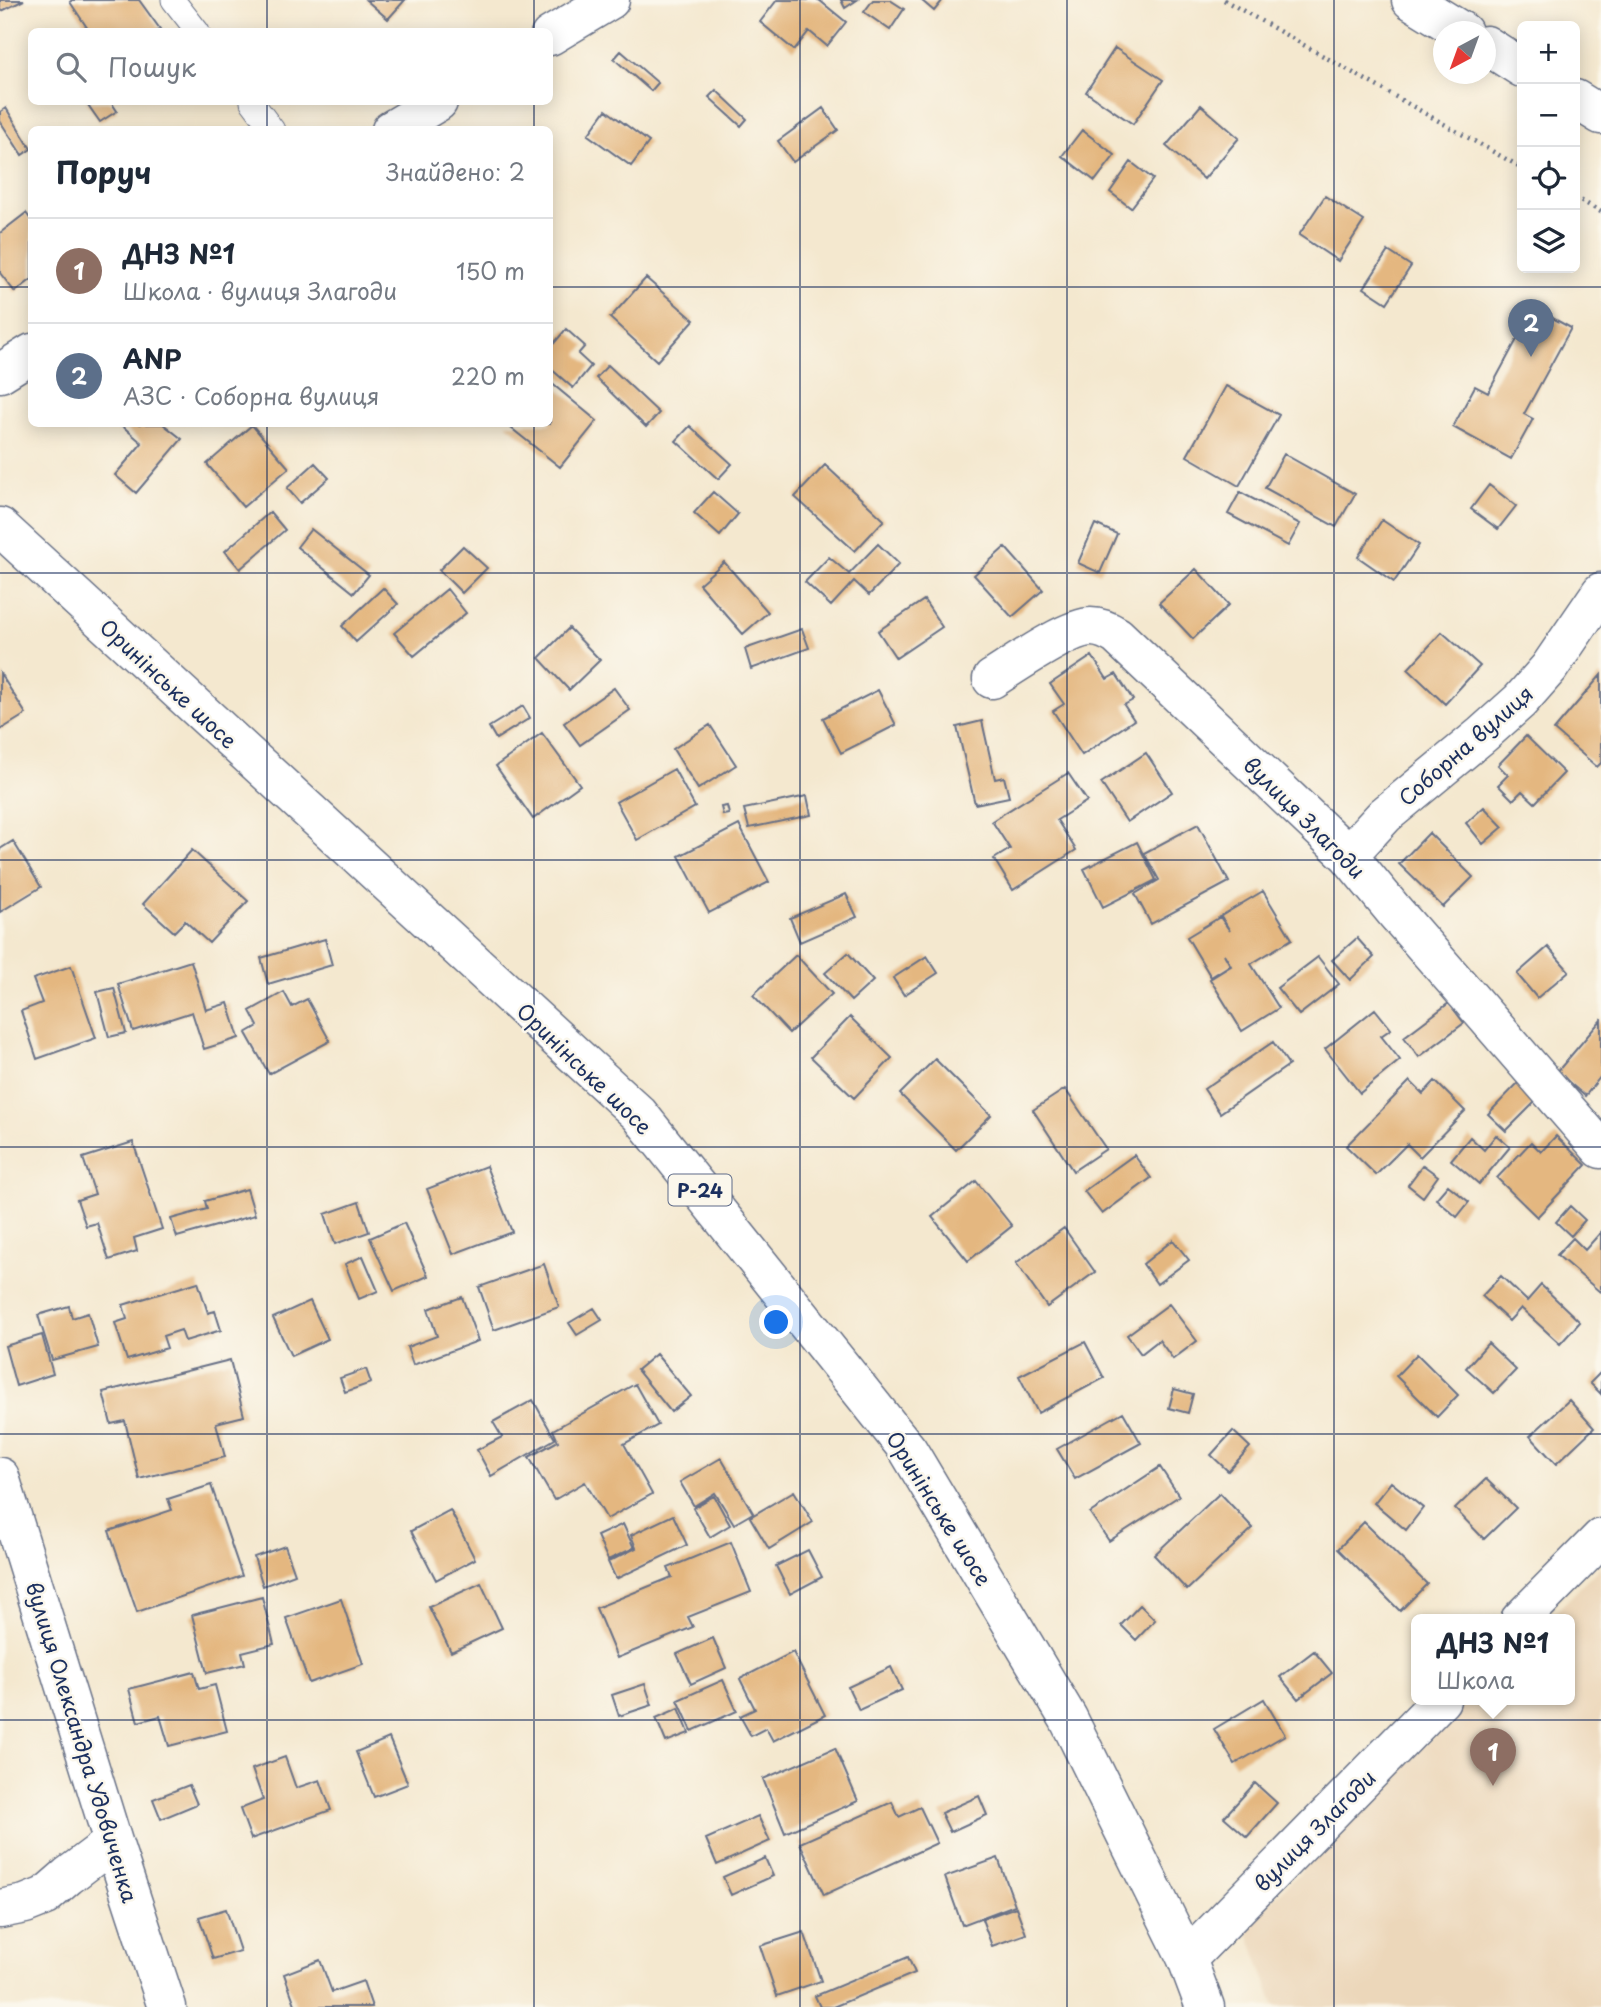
<!DOCTYPE html>
<html lang="uk">
<head>
<meta charset="utf-8">
<style>
	:root { --surface:#fff; --page:#f6f6f7; --text:#1f2937; --muted:#747a83; --line:#e0e1e3; --accent:#1f6fb2 }
	body { margin:0; font-family:"Playpen Sans",sans-serif; background:var(--page); color:var(--text) }
	.controls { position:absolute; right:21px; top:21px; display:grid; overflow:hidden; border-radius:10px; box-shadow:0 4px 18px #0003 }
	.controls button { width:63px; height:63px; display:grid; place-items:center; padding:0; border:0; border-bottom:2px solid var(--line); background:var(--surface); color:var(--text); font:35px sans-serif }
	.compass { position:absolute; left:1433px; top:21px; width:63px; height:63px; border-radius:50%; background:var(--surface); box-shadow:0 4px 18px #0003; rotate:221deg }
	.you { position:absolute; left:777px; top:1323px; width:24px; height:24px; margin:-18px; border:5px solid #fff; border-radius:50%; background:#1a73e8; box-shadow:0 0 0 10px #1a73e833 }
	.badge { display:grid; place-items:center; width:46px; height:46px; border-radius:50%; background:var(--accent); color:#fff; font-size:23px; font-weight:700 }
	.pin { position:absolute; translate:-50% -58px; filter:drop-shadow(0 2px 4px #0008) }
	.pin::after { content:''; position:absolute; top:37px; width:24px; height:21px; background:inherit; clip-path:polygon(0 0,100% 0,50% 100%) }
	.popup { position:absolute; left:1411px; top:1614px; width:164px; height:91px; box-sizing:border-box; display:grid; place-content:center; border-radius:10px; background:var(--surface); filter:drop-shadow(0 2px 5px #0005); font-size:23px; white-space:nowrap; color:var(--muted) }
	.popup b { font-size:26px; color:var(--text) }
	.popup::after { content:''; position:absolute; left:50%; top:100%; margin-left:-14px; border:14px solid transparent; border-top-color:var(--surface) }
	.list { margin:0; padding:0; list-style:none }
	h2 { display:flex; justify-content:space-between; align-items:center; height:91px; margin:0; padding:0 28px; font-size:30px }
	h2 small { font-size:23px; font-weight:400; color:var(--muted) }
	.list li { display:grid; grid-template-columns:46px 1fr auto; gap:21px; align-items:center; box-sizing:border-box; height:105px; padding:0 28px; border-top:2px solid var(--line) }
	.list b { display:block; font-size:26px; white-space:nowrap }
	.list p { margin:0; font-size:23px; white-space:nowrap; color:var(--muted) }
	.list em { font-size:23px; font-style:normal; color:var(--muted) }
	.icon { flex:none; width:38px; height:38px; fill:none; stroke:currentColor; stroke-width:2; stroke-linecap:round; stroke-linejoin:round }
	.map { position:relative; flex:none; width:1601px; height:2007px; overflow:hidden }
	.search { position:absolute; background:var(--surface); box-shadow:0 4px 18px #0003; left:28px; top:28px; width:525px; height:77px; display:flex; align-items:center; gap:18px; box-sizing:border-box; padding:0 24px; border-radius:10px; color:var(--muted); font-size:26px }
	.panel { position:absolute; background:var(--surface); box-shadow:0 4px 18px #0003; left:28px; top:126px; width:525px; height:301px; border-radius:10px }
	.map>svg:first-child { display:block }
	.built { fill:#ecd7ba }
	.building { fill:#e4b780 }
	.lines { fill:none; stroke-linecap:round; stroke-linejoin:round }
	.service-casing { stroke:#677086; stroke-width:25 }
	.minor-casing { stroke:#677086; stroke-width:41 }
	.primary-casing { stroke:#677086; stroke-width:41 }
	.path { stroke:#677086; stroke-width:4.5; stroke-dasharray:2 5; stroke-linecap:butt }
	.service { stroke:#fff; stroke-width:23 }
	.minor { stroke:#fff; stroke-width:38 }
	.primary { stroke:#fff; stroke-width:38 }
	.grid { fill:none; stroke:#1b2f5e; stroke-width:2; stroke-opacity:0.55 }
	.labels { text-anchor:middle; dominant-baseline:central; stroke-width:5; stroke-linejoin:round; paint-order:stroke }
	.shield { fill:#fbf7ec; stroke:#5e6b89; stroke-width:2 }
	.shield-label { font-size:19px; font-weight:bold; fill:#1b2f5e }
	.street-label { font-size:21px; fill:#1b2f5e; stroke:#fbf7ec }
</style>
</head>
<body>
<div class="map">
<svg width="1601" height="2007" viewBox="0 0 1601 2007">
	<rect width="100%" height="100%" fill="#fbf7ec"/>
	<filter id="ink" filterUnits="userSpaceOnUse"><feTurbulence type="fractalNoise" baseFrequency=".0143" numOctaves="2"/><feDisplacementMap in="SourceGraphic" scale="14" xChannelSelector="R" yChannelSelector="G"/><feConvolveMatrix kernelMatrix="1 2 1 2 8 2 1 2 1" color-interpolation-filters="sRGB"/></filter>
	<filter id="wash" filterUnits="userSpaceOnUse"><feTurbulence type="fractalNoise" baseFrequency=".00686" numOctaves="4" result="noise"/><feDisplacementMap in="SourceGraphic" scale="28" xChannelSelector="R" yChannelSelector="G"/><feGaussianBlur stdDeviation="1.57" result="paint"/><feColorMatrix in="noise" values="0 0 0 0 0 0 0 0 0 0 0 0 0 0 0 0 0 1.4 0 .05"/><feComposite in="paint" operator="in"/></filter>
	<g filter="url(#wash)">
		<rect width="100%" height="100%" fill="#f4e8cf"/>
		<path class="built" d="M1601 1566V2007H1275L1246 1927 1469 1700H1570V1620H1548Z"/>
		<g id="blocks">
			<path class="building" d="M0 0H24L0 12Z
				M72 0H139L160 29 156 32H90L70 2Z
				M366 0H405L388 19Z
				M777 0H819L846 22 827 46 809 31 794 50 760 22Z
				M841 0H857L845 8Z
				M873 0H890L904 9 890 30 864 12Z
				M921 0H943L934 11Z
				M1115 48 1163 80 1133 124 1086 92Z
				M621 51 658 83 651 91 614 59Z
				M716 90 747 119 741 126 709 97Z
				M86 102H111L117 111 100 122Z
				M1201 105 1239 138 1204 179 1166 146Z
				M6 108 31 149 22 155 0 121V112Z
				M823 108 838 130 793 162 778 141Z
				M606 110 649 142 631 166 588 135Z
				M1082 130 1115 155 1095 181 1062 156Z
				M1131 162 1153 179 1131 208 1110 192Z
				M1325 196 1364 221 1338 261 1299 235Z
				M26 213 32 221V279L15 292 0 273V233Z
				M1388 251 1411 266 1387 303 1364 288Z
				M646 278 694 320 657 361 610 318Z
				M1534 308 1571 328 1524 414 1533 419 1511 459 1453 427 1475 386 1488 393Z
				M566 329 585 346 578 354 591 366 573 388 550 368V348Z
				M608 365 659 413 646 427 596 378Z
				M550 382 597 421 560 467 506 424H550Z
				M1226 386 1279 415 1239 486 1187 456Z
				M120 424H163L182 439 136 493 115 475 142 443Z
				M252 425 289 468 243 507 207 464Z
				M690 426 732 464 718 479 676 441Z
				M1284 454 1355 494 1336 527 1265 488Z
				M315 463 329 478 300 503 287 488Z
				M825 465 884 520 855 551 795 497Z
				M1489 485 1516 506 1498 529 1471 509Z
				M713 492 738 514 720 536 694 513Z
				M1240 492 1300 524 1288 546 1228 514Z
				M270 512 285 530 240 569 225 551Z
				M1382 520 1419 545 1394 582 1358 557Z
				M1095 524 1117 534 1100 573 1078 563Z
				M311 529 369 575 354 593 297 547Z
				M878 544 899 564 869 595 854 581 831 606 805 582 829 557 849 574Z
				M463 546 487 568 462 593 439 570Z
				M1005 547 1043 590 1012 617 974 575Z
				M724 562 768 612 743 634 699 584Z
				M1196 569 1229 605 1193 639 1159 603Z
				M383 588 398 604 356 642 342 626Z
				M447 589 466 613 414 656 394 633Z
				M924 600 942 627 896 658 878 631Z
				M569 628 600 660 569 690 539 658Z
				M802 629 809 648 751 669 745 649Z
				M1442 632 1480 666 1445 704 1408 669Z
				M1092 656 1107 679 1116 674 1133 700 1124 705 1134 720 1082 755 1053 711 1064 704 1050 684Z
				M0 673 26 714 0 730Z
				M1601 675V763L1597 767 1554 730Z
				M614 688 630 710 580 745 564 723Z
				M878 690 896 725 841 753 823 718Z
				M523 706 530 718 496 739 489 727Z
				M982 721 995 779 1004 777 1009 797 975 804 957 727Z
				M710 725 736 765 698 789 673 749Z
				M542 733 580 785 533 819 496 766Z
				M1526 736 1564 773 1535 803 1522 791 1513 800 1498 785 1508 775 1498 765Z
				M1146 753 1172 792 1127 822 1101 783Z
				M674 769 695 807 637 840 616 802Z
				M1068 773 1087 801 1057 820 1076 850 1013 890 994 859 1010 849 992 821Z
				M807 796 811 815 749 828 744 809Z
				M727 806 729 814 723 815 721 807Z
				M1484 807 1503 827 1483 844 1466 823Z
				M1198 824 1229 882 1151 924 1135 894 1159 880 1144 853Z
				M739 825 769 882 709 913 679 856Z
				M1429 833 1473 877 1443 907 1399 864Z
				M13 841 41 887 0 912V849Z
				M1137 842 1156 880 1103 907 1084 869Z
				M192 850 248 901 209 943 185 921 174 932 143 904Z
				M1263 891 1292 939 1251 964 1279 1008 1242 1031 1210 979 1231 966 1224 954 1230 965 1211 977 1187 937 1220 917 1230 931 1221 916Z
				M846 894 857 917 800 942 790 918Z
				M1357 938 1374 957 1350 980 1332 960Z
				M325 939 332 965 268 984 261 958Z
				M1548 947 1569 971 1537 998 1517 974Z
				M848 953 873 981 851 1001 825 973Z
				M796 955 832 994 789 1033 753 995Z
				M927 956 938 973 904 995 893 978Z
				M1318 957 1339 984 1299 1015 1277 988Z
				M191 961 206 1010 228 1003 239 1038 204 1049 192 1012 133 1031 118 984Z
				M71 966 96 1038 37 1059 21 1011 42 1003 33 979Z
				M114 988 126 1033 109 1037 97 992Z
				M284 992 292 1007 307 999 330 1041 269 1074 246 1033 258 1026 250 1011Z
				M1449 1003 1464 1023 1419 1057 1404 1037Z
				M1375 1009 1391 1029 1381 1036 1400 1060 1360 1093 1325 1049Z
				M850 1017 892 1058 854 1098 811 1057Z
				M1601 1020V1076L1585 1096 1557 1072Z
				M1273 1042 1289 1065 1220 1113 1204 1089Z
				M935 1059 991 1115 956 1150 900 1094Z
				M1410 1081 1423 1094 1435 1081 1465 1111 1420 1157 1407 1144 1376 1175 1346 1146Z
				M1520 1081 1538 1099 1506 1131 1488 1114Z
				M1065 1089 1106 1149 1073 1171 1033 1110Z
				M1496 1135 1510 1147 1479 1184 1451 1160 1470 1137 1484 1150Z
				M1556 1136 1586 1165 1537 1217 1497 1178 1531 1142 1541 1152Z
				M133 1142 162 1229 134 1238 137 1251 109 1260 97 1223 86 1226 77 1200 95 1194 83 1158Z
				M1134 1155 1151 1178 1102 1214 1084 1191Z
				M1423 1165 1438 1176 1423 1197 1408 1185Z
				M486 1166 512 1232 453 1254 427 1189Z
				M976 1181 1012 1226 968 1261 932 1217Z
				M1448 1185 1469 1202 1457 1217 1436 1199Z
				M247 1189 255 1215 177 1237 171 1219 207 1209 205 1201Z
				M359 1202 369 1232 335 1244 325 1214Z
				M1570 1206 1585 1220 1571 1236 1556 1222Z
				M404 1223 428 1276 394 1291 370 1238Z
				M1064 1228 1095 1272 1047 1307 1016 1263Z
				M1601 1232V1291L1600 1292 1557 1255 1573 1238 1585 1250Z
				M1173 1240 1189 1260 1157 1284 1143 1264Z
				M363 1256 378 1291 359 1299 345 1264Z
				M544 1264 559 1307 494 1330 479 1287Z
				M1501 1276 1527 1301 1541 1285 1580 1322 1560 1344 1521 1308 1509 1321 1482 1296Z
				M198 1282 208 1313 215 1311 221 1330 185 1341 181 1330 163 1336 167 1348 127 1360 115 1323 127 1319 123 1305Z
				M462 1297 478 1341 413 1365 407 1347 437 1336 428 1309Z
				M310 1301 328 1339 291 1356 273 1318Z
				M1169 1304 1197 1341 1173 1359 1159 1340 1141 1354 1127 1335Z
				M69 1306 72 1318 88 1313 98 1347 52 1360 38 1315Z
				M594 1308 602 1320 577 1335 569 1323Z
				M42 1335 53 1374 16 1386 5 1346Z
				M1085 1342 1104 1378 1038 1413 1019 1376Z
				M1488 1343 1516 1370 1494 1393 1466 1368Z
				M656 1354 691 1396 671 1412 637 1370Z
				M1417 1354 1458 1395 1437 1417 1396 1376Z
				M230 1360 244 1416 216 1423 225 1457 139 1479 125 1421 111 1424 103 1392Z
				M366 1369 371 1383 345 1392 340 1378Z
				M1601 1372V1394L1590 1383Z
				M635 1384 658 1425 624 1444 652 1494 607 1519 585 1482 554 1500 529 1457 558 1441 553 1430Z
				M1174 1389 1193 1394 1188 1413 1169 1408Z
				M533 1400 555 1439 491 1476 477 1450 502 1437 493 1422Z
				M1569 1400 1594 1428 1556 1464 1530 1436Z
				M1123 1412 1141 1443 1075 1479 1057 1449Z
				M1233 1431 1250 1447 1228 1471 1211 1455Z
				M721 1458 753 1513 734 1524 715 1493 694 1506 680 1482Z
				M1160 1467 1179 1496 1109 1541 1090 1513Z
				M1486 1479 1516 1508 1484 1539 1455 1509Z
				M1391 1482 1423 1508 1406 1530 1374 1503Z
				M211 1485 242 1576 137 1612 109 1531 172 1510 168 1499Z
				M794 1491 813 1522 769 1549 750 1517Z
				M1220 1493 1253 1528 1187 1590 1154 1555Z
				M714 1496 730 1525 710 1537 693 1508Z
				M450 1510 475 1559 436 1580 411 1531Z
				M673 1515 687 1545 616 1579 608 1562 636 1548 631 1535Z
				M1364 1522 1427 1584 1400 1611 1338 1549Z
				M623 1524 634 1548 608 1560 597 1536Z
				M731 1542 751 1592 688 1617 693 1627 617 1658 596 1608 672 1577 668 1568Z
				M285 1546 295 1574 263 1586 254 1557Z
				M808 1550 822 1577 790 1594 776 1566Z
				M481 1583 502 1628 451 1652 429 1607Z
				M262 1597 274 1644 242 1652 245 1664 207 1673 192 1615Z
				M341 1599 363 1664 309 1683 286 1618Z
				M1140 1605 1155 1620 1136 1640 1121 1625Z
				M713 1638 726 1668 691 1684 677 1654Z
				M1314 1651 1332 1673 1298 1699 1280 1677Z
				M793 1652 825 1715 773 1741 766 1728 751 1736 740 1716 755 1709 740 1679Z
				M891 1667 902 1690 859 1710 848 1687Z
				M194 1672 199 1689 215 1685 227 1731 169 1746 160 1716 138 1722 129 1689Z
				M723 1680 737 1711 692 1731 678 1700Z
				M645 1684 652 1705 619 1716 612 1695Z
				M1264 1699 1285 1735 1235 1764 1214 1729Z
				M679 1708 689 1733 666 1742 656 1718Z
				M389 1738 408 1784 374 1797 356 1752Z
				M835 1748 858 1801 785 1833 763 1779Z
				M285 1757 296 1788 320 1780 331 1810 251 1839 240 1809 263 1800 252 1769Z
				M1255 1783 1277 1803 1247 1837 1224 1817Z
				M189 1785 197 1804 161 1819 153 1799Z
				M979 1796 987 1815 950 1832 941 1813Z
				M892 1802 899 1817 920 1807 937 1843 824 1895 800 1843Z
				M758 1816 770 1841 717 1865 706 1839Z
				M765 1858 773 1876 731 1895 723 1877Z
				M998 1858 1015 1905 962 1925 945 1877Z
				M1016 1907 1026 1934 992 1946 982 1919Z
				M226 1909 240 1951 213 1959 199 1917Z
				M804 1932 821 1981 777 1996 760 1946Z
				M908 1957 915 1973 833 2007H820L815 1996Z
				M320 1960 332 1992 363 1981 372 2007H296L284 1974Z"/>
		</g>
	</g>
	<g filter="url(#ink)">
		<use href="#blocks" fill-opacity="0" stroke="#677086" stroke-width="2"/>
		<g class="lines">
			<defs>
				<path id="service" d="M173 0 198 32
					M252 102 273 130"/>
				<path id="minor" d="M992 679C1013 666 1068 627 1091 627 1100 627 1109 631 1117 636L1348 855 1395 912 1601 1149
					M1348 855 1385 815 1482 735 1520 701 1549 668 1601 592
					M0 1477 113 1842 167 2007
					M1520 1620 1601 1538
					M0 1909 25 1904 45 1896 68 1876 113 1842
					M1187 1959 1441 1700"/>
				<path id="primary" d="M1411 0 1463 32
					M550 36 610 0
					M1486 45 1522 68
					M1575 99 1601 115
					M391 130 438 102
					M0 373 32 353
					M0 527 639 1114 908 1450 1068 1718 1187 1959 1205 2007"/>
			</defs>
			<use href="#service" class="service-casing"/>
			<use href="#minor" class="minor-casing"/>
			<use href="#primary" class="primary-casing"/>
			<path class="path" d="M1224 0 1522 168
				M1575 197 1601 212"/>
			<use href="#service" class="service"/>
			<use href="#minor" class="minor"/>
			<use href="#primary" class="primary"/>
		</g>
	</g>
	<path class="grid" d="M267 0V32M534 0V32M800 0V2007M1067 0V2007M1334 0V2007M267 102V130M534 102V130M0 287H32M550 287H1601M267 424V2007M534 424V2007M0 573H1601M0 860H1601M0 1147H1601M0 1434H1601M0 1720H1601"/>
	<g class="labels">
		<rect class="shield" x="668.5" y="1174.5" width="63" height="31" rx="5"/>
		<g class="shield-label">
			<text x="700" y="1190">Р-24</text>
		</g>
		<g class="street-label">
			<text transform="translate(169 683) rotate(43)">Оринінське шосе</text>
			<text transform="translate(1465 745) rotate(-41)">Соборна вулиця</text>
			<text transform="translate(1305 817) rotate(45)">вулиця Злагоди</text>
			<text transform="translate(585 1068) rotate(44)">Оринінське шосе</text>
			<text transform="translate(940 1508) rotate(58)">Оринінське шосе</text>
			<text transform="translate(83 1742) rotate(73)">вулиця Олександра Удовиченка</text>
			<text transform="translate(1314 1830) rotate(-45)">вулиця Злагоди</text>
		</g>
	</g>
</svg>
<div class="controls">
<button>+</button>
<button>−</button>
<button><svg class="icon" aria-label="locate" viewBox="0 0 24 24"><circle cx="12" cy="12" r="6"/><path d="M12 2v4M12 18v4M2 12h4M18 12h4"/></svg></button>
<button><svg class="icon" aria-label="layers" viewBox="0 0 24 24"><path d="M12 4l9 5-9 5-9-5zM3 14l9 5 9-5"/></svg></button>
</div>
<svg class="compass" viewBox="-18 -18 36 36"><path d="M0-13l5 13h-10z" fill="#e53935"/><path d="M0 13l5-13h-10z" fill="#747a83"/></svg>
<div class="you"></div>
<div class="pin badge" style="left:1493px;top:1786px;background:#8d6e63">1</div>
<div class="popup"><b>ДНЗ №1</b>Школа</div>
<div class="pin badge" style="left:1531px;top:357px;background:#5c6f8a">2</div>
<div class="search"><svg class="icon" aria-label="search" viewBox="0 0 24 24"><circle cx="10" cy="10" r="6"/><path d="M15 15l6 6"/></svg>Пошук</div>
<section class="panel">
<h2>Поруч<small>Знайдено: 2</small></h2>
<ul class="list">
<li><span class="badge" style="background:#8d6e63">1</span><div><b>ДНЗ №1</b><p>Школа · вулиця Злагоди</p></div><em>150 m</em></li>
<li><span class="badge" style="background:#5c6f8a">2</span><div><b>ANP</b><p>АЗС · Соборна вулиця</p></div><em>220 m</em></li>
</ul>
</section>
</div>
</body>
</html>
